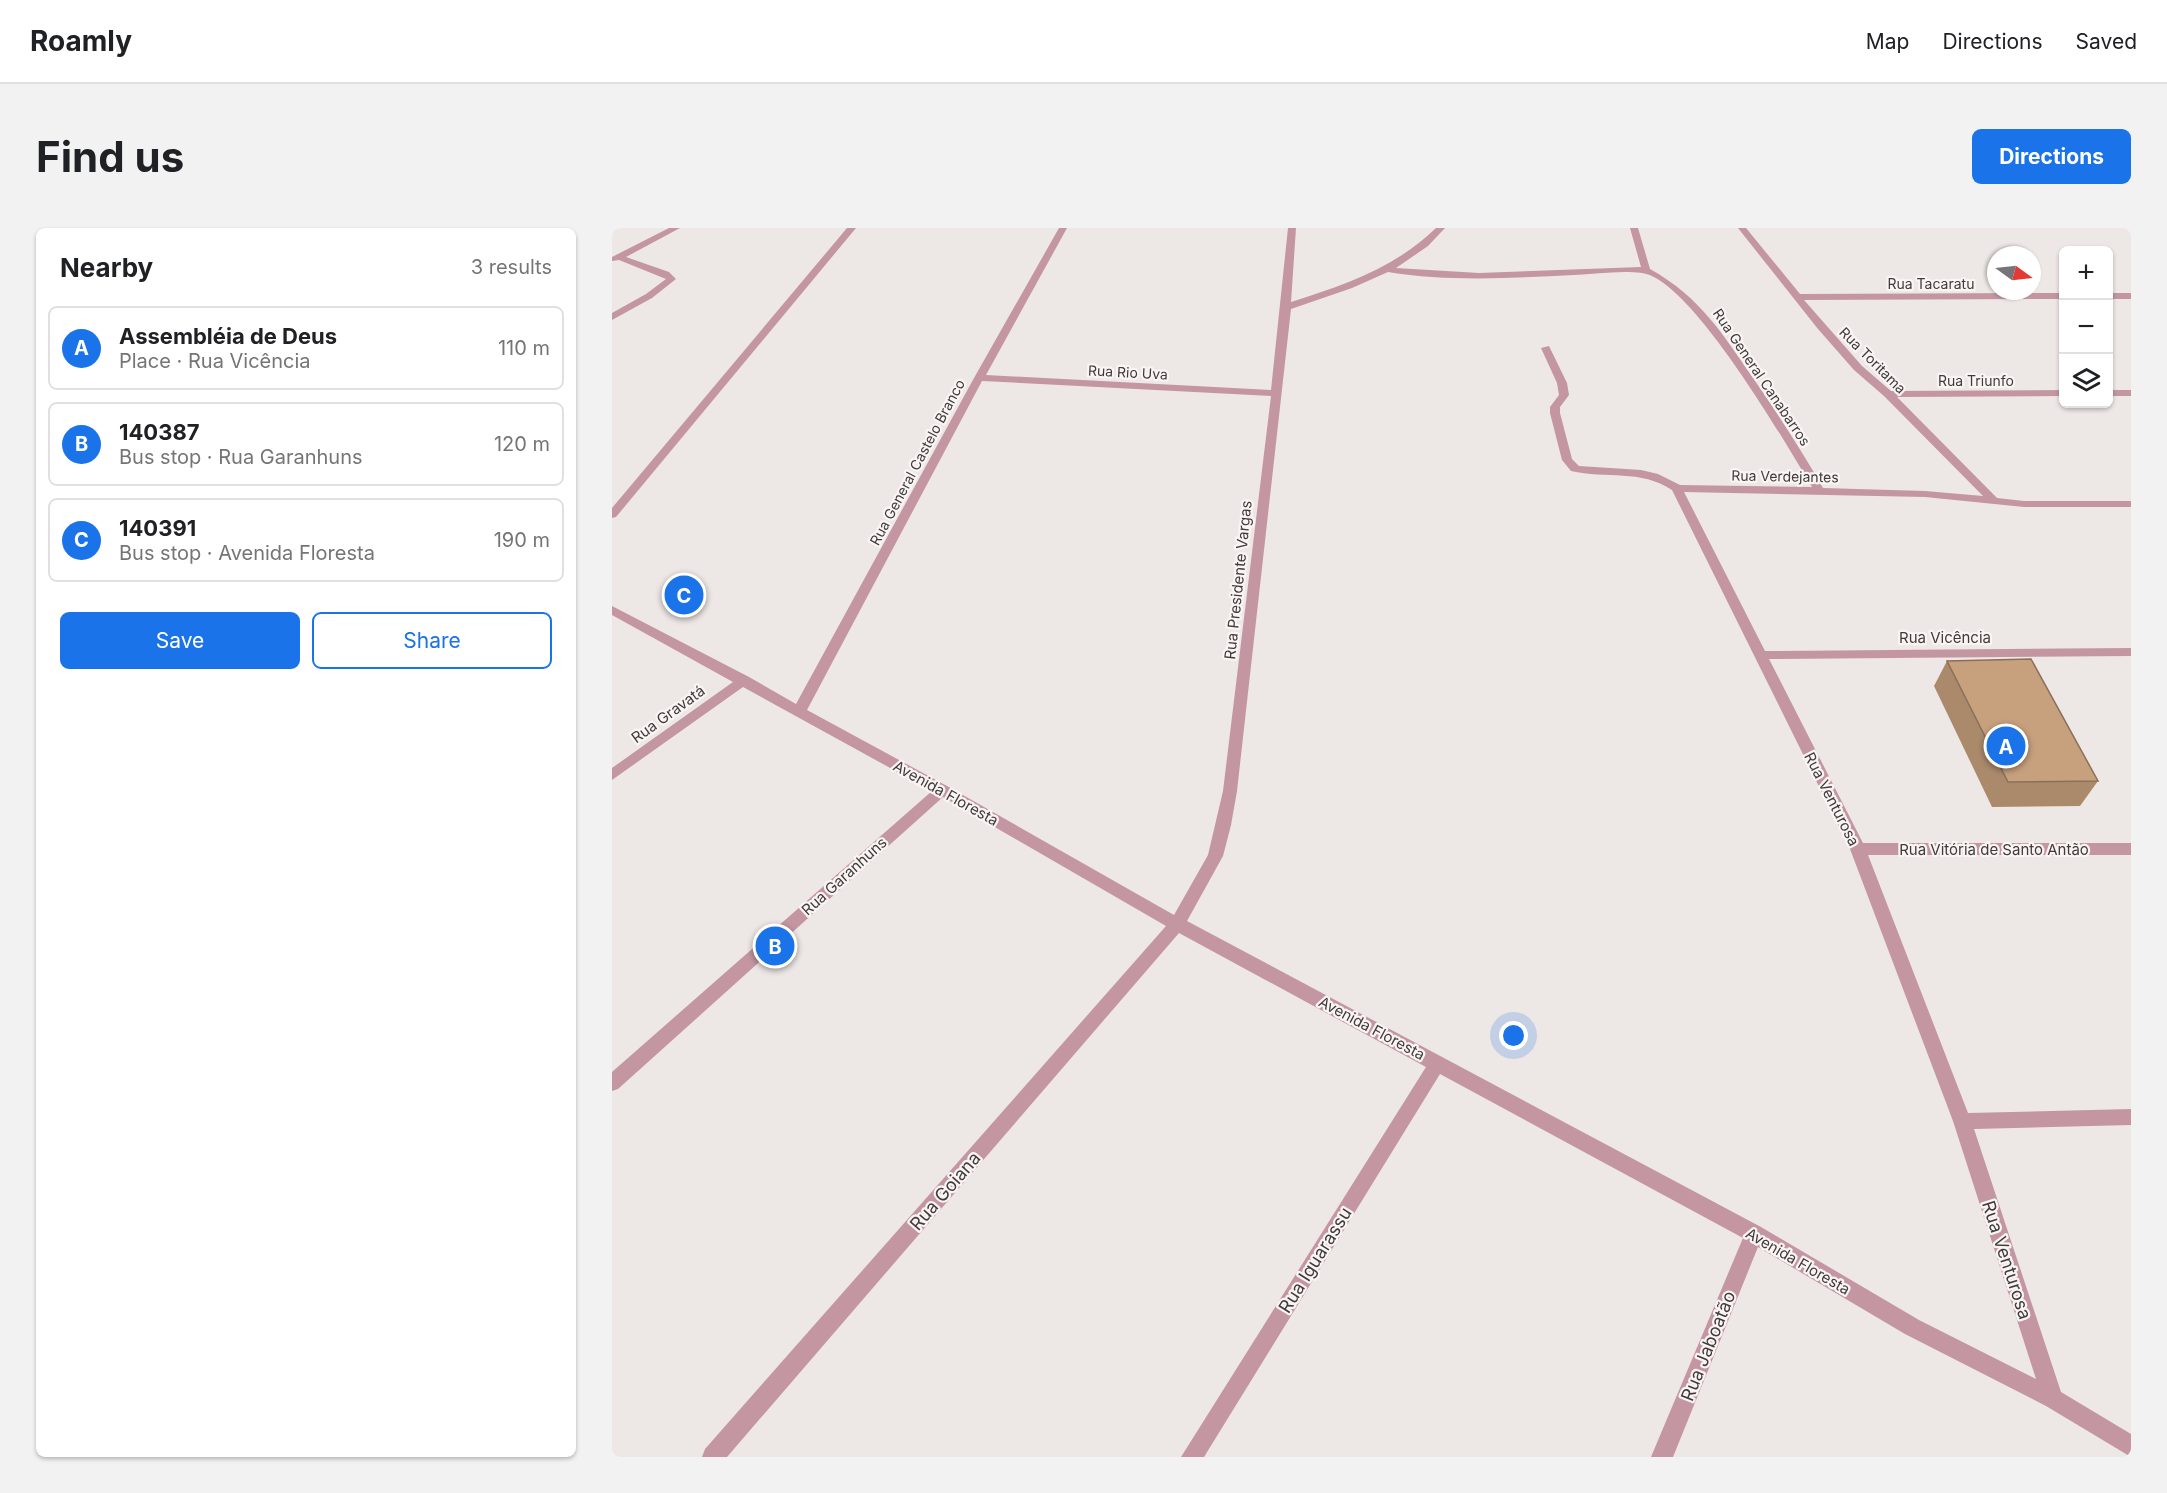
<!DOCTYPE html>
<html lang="en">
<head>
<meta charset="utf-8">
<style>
	:root { --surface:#fff; --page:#f2f2f2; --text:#202124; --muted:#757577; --line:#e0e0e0; --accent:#1a73e8 }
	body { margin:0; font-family:Inter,sans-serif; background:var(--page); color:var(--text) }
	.controls { position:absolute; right:18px; top:18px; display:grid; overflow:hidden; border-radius:9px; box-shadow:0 2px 4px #0004 }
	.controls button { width:54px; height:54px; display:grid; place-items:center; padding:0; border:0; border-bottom:2px solid var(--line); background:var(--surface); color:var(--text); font:30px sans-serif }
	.compass { position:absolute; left:1375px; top:18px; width:54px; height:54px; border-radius:50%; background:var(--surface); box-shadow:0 2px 4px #0004; rotate:105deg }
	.you { position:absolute; left:902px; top:808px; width:21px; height:21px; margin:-15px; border:4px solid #fff; border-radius:50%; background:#1a73e8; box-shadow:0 0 0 9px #1a73e833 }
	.badge { display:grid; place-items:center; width:39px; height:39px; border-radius:50%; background:var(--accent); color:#fff; font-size:20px; font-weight:700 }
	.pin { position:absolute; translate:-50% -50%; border:3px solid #fff; box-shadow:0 2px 6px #0006 }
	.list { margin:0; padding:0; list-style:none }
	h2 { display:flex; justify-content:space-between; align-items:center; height:78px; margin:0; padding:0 24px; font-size:26px }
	h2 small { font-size:20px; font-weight:400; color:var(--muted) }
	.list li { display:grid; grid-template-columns:39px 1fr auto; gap:18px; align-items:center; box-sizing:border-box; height:84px; margin:0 12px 12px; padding:0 12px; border:2px solid var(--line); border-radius:9px }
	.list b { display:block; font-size:22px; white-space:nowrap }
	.list p { margin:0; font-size:20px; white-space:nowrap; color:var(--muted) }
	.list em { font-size:20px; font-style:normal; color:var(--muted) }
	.actions { display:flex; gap:12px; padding:18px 24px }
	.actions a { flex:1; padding:14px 0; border:2px solid var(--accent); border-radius:9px; text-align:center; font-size:21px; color:var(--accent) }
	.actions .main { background:var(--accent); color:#fff }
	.icon { flex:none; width:33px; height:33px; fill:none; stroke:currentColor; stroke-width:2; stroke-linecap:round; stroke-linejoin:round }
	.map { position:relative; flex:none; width:1519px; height:1229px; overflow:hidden; border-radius:9px }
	header { display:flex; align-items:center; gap:36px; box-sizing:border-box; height:84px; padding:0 30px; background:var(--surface); border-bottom:2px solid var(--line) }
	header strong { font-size:28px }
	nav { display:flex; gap:33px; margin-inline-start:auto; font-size:21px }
	.intro { display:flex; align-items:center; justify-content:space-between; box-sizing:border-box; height:144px; padding:0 36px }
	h1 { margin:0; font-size:42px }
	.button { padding:15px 27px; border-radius:9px; background:var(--accent); color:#fff; font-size:21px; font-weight:700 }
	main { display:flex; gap:36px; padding:0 36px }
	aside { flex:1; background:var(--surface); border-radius:9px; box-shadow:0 2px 4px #0004 }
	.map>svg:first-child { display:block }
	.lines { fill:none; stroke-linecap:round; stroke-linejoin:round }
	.minor { fill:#c396a2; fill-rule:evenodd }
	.wall { fill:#ab8a6c }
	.building { fill:#c7a07e; stroke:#8b7058; stroke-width:1.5 }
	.labels { text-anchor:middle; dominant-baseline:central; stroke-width:4.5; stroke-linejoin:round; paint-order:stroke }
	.far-street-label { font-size:14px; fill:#3f3c3c; stroke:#faf4f3 }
	.street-label { font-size:15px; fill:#3f3c3c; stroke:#faf4f3 }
	.near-street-label { font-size:18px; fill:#3f3c3c; stroke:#faf4f3 }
</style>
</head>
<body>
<header>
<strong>Roamly</strong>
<nav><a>Map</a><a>Directions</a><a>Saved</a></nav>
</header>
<div class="intro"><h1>Find us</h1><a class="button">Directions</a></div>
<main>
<aside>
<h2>Nearby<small>3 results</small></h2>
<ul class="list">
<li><span class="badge">A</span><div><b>Assembléia de Deus</b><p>Place · Rua Vicência</p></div><em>110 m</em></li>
<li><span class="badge">B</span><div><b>140387</b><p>Bus stop · Rua Garanhuns</p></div><em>120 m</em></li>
<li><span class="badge">C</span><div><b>140391</b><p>Bus stop · Avenida Floresta</p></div><em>190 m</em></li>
</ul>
<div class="actions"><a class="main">Save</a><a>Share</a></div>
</aside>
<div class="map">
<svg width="1519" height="1229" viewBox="0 0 1519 1229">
	<rect width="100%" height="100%" fill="#ede7e5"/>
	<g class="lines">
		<path class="minor" d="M57 0H68L14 29 57 44 64 51 40 70 0 92V85L34 66 54 51 7 32 0 33V29Z
			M235 0H244L4 289 0 290V280Z
			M447 0H455L374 147 659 162 676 0H684L679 74C732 57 783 40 824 0H833L816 18 784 40 867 45 1029 39 1018 0H1026L1038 41C1088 69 1110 105 1141 150 1166 186 1189 222 1211 260L1313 263 1371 268 1272 168 1242 142 1206 101 1126 0H1134L1188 66 1452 65V71L1192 72 1250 138 1279 163 1452 162V168L1285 169 1385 270 1412 273H1519V279H1412L1313 269 1072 264 1153 423 1519 420V428L1157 431 1251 615H1519V627H1256L1356 885 1519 881V897L1362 901 1449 1164 1519 1206V1229L1434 1178 1293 1106 1146 1019 1061 1229H1039L1131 1010 828 846 592 1229H569L814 839 567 705 115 1229H90L93 1221 554 698 331 569 6 861 0 863V844L320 563 131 459 0 552V540L121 454 0 387V378L137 449 184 476 362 150ZM776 44C837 54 900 50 962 47 984 46 1009 42 1030 45 1079 51 1174 216 1200 259L1068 257 1046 246 1029 242 967 238 960 231 948 185V179L957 167 955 155 937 118 929 120 945 155 947 167 938 179V185L950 232 959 243C994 251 1029 241 1060 262L1238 621 1341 893 1424 1151 1307 1092 1149 999 575 693 611 628 619 597 625 563 679 81 740 60ZM370 153 659 168 611 563 596 627 562 687 335 558 195 482Z
			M1496 65H1519V71H1496Z
			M1496 162H1519V168H1496Z"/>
	</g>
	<path class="wall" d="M1335 433 1486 553 1468 578 1380 579 1322 458Z"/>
	<path class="building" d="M1419 431 1486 553 1396 554 1335 433Z"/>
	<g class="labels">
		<g class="far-street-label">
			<text x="1319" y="55">Rua Tacaratu</text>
			<text transform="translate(1261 132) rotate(45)">Rua Toritama</text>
			<text transform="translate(516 144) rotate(3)">Rua Rio Uva</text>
			<text transform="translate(1150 149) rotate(56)">Rua General Canabarros</text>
			<text x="1364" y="152">Rua Triunfo</text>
			<text transform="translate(305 234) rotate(-62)">Rua General Castelo Branco</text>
			<text transform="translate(1173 248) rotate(1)">Rua Verdejantes</text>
		</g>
		<g class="street-label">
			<text transform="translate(626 352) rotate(-84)">Rua Presidente Vargas</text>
			<text x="1333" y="409">Rua Vicência</text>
			<text transform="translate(56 486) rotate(-36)">Rua Gravatá</text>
			<text transform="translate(334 565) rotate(29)">Avenida Floresta</text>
			<text transform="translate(1220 571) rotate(63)">Rua Venturosa</text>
			<text x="1382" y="621">Rua Vitória de Santo Antão</text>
			<text transform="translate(232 648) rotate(-42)">Rua Garanhuns</text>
			<text transform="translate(760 800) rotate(28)">Avenida Floresta</text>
			<text transform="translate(1186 1033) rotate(30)">Avenida Floresta</text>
		</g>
		<g class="near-street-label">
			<text transform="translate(333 963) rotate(-49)">Rua Goiana</text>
			<text transform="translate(703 1032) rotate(-58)">Rua Iguarassu</text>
			<text transform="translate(1395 1032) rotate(72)">Rua Venturosa</text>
			<text transform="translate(1096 1118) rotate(-68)">Rua Jaboatão</text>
		</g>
	</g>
</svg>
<div class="controls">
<button>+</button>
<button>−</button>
<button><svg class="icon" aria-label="layers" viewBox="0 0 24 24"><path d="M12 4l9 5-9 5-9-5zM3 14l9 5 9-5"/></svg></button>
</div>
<svg class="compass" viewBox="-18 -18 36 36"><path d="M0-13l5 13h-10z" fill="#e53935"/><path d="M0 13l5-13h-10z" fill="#757577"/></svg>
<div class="you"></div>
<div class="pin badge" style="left:1394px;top:518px">A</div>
<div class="pin badge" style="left:163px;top:718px">B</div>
<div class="pin badge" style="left:72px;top:367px">C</div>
</div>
</main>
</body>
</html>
